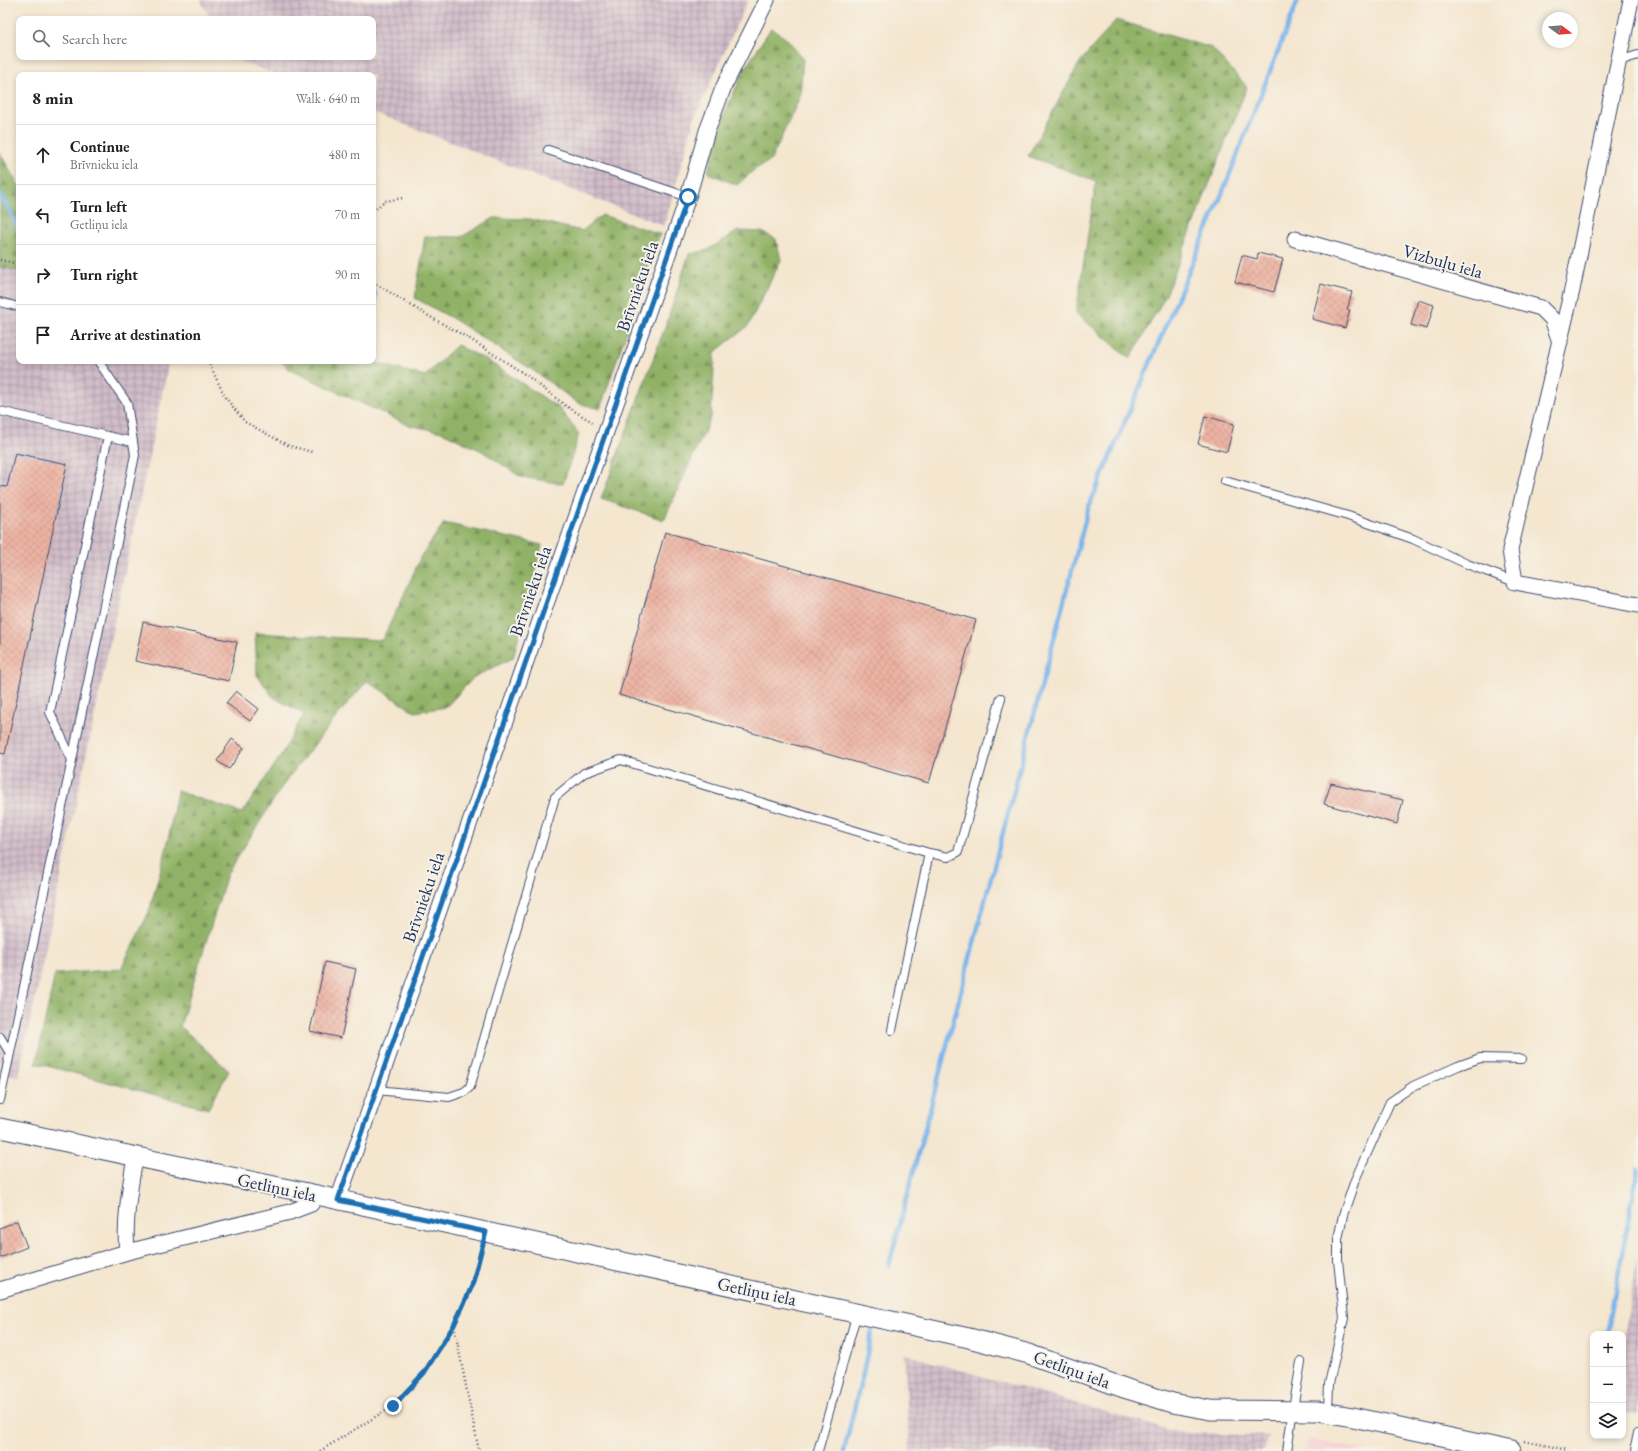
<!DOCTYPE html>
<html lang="en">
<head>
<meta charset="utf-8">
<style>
	:root { --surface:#fff; --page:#f6f6f6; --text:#202124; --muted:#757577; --line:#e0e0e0 }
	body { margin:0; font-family:"EB Garamond",serif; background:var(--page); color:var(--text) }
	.controls { position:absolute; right:12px; bottom:12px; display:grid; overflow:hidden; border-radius:8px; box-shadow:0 2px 6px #0003 }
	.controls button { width:36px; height:36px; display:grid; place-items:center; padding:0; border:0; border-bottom:1px solid var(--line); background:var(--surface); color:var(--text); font:20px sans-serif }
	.compass { position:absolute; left:1542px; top:12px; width:36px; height:36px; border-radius:50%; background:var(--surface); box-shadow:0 2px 6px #0003; rotate:106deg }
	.stop { position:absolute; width:12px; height:12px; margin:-9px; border:3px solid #1f6fb2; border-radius:50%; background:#fff }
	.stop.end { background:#1f6fb2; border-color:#fff; box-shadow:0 1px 4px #0008 }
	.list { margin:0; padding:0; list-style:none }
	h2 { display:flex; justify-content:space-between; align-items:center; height:52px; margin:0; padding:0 16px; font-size:17px }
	h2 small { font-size:13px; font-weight:400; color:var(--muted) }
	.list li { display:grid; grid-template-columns:26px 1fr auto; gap:12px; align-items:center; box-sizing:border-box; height:60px; padding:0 16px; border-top:1px solid var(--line) }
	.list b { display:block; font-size:15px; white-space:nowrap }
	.list p { margin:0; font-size:13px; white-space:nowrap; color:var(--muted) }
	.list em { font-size:13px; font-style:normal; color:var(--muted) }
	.icon { flex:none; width:22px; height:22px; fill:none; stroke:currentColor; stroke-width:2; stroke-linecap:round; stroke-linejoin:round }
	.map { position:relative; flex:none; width:1638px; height:1451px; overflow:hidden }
	.search { position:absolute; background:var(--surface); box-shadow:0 2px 6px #0003; left:16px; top:16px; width:360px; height:44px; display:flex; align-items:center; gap:10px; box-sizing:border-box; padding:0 14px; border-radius:8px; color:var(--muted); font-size:15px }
	.panel { position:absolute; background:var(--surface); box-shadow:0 2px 6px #0003; left:16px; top:72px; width:360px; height:292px; border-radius:8px }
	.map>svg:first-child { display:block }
	.built { fill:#f6cfd7 }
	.industrial { fill:url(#industrial-grid) }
	.forest { fill:url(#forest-firs); stroke:#567062 }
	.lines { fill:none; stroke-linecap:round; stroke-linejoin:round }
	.stream { stroke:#7ab5eb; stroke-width:4.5 }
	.building { fill:url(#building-cross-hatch) }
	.service-casing { stroke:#3c4a6f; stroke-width:10 }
	.minor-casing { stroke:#3c4a6f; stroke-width:17 }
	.tertiary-casing { stroke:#3c4a6f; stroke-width:21 }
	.path { stroke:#3c4a6f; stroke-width:2.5; stroke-dasharray:1 3; stroke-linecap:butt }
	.service { stroke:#fff; stroke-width:8 }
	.minor { stroke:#fff; stroke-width:15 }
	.tertiary { stroke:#fff; stroke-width:19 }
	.route { stroke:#1f6fb2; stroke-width:5 }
	.labels { text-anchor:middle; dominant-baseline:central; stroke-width:4; stroke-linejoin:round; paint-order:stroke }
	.street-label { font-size:18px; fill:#1b2f5e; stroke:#f7f3e8 }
</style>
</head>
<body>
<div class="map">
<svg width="1638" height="1451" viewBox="0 0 1638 1451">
	<defs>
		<pattern id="industrial-grid" width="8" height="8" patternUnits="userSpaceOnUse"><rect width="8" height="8" fill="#d1bdc9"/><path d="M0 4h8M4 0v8" fill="none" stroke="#a99aa6"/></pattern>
		<pattern id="forest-firs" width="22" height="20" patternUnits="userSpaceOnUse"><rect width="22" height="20" fill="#91b266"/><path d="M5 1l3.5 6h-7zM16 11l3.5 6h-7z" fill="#769157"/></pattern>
		<pattern id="building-cross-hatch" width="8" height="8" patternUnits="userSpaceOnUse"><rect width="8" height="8" fill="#edb3a3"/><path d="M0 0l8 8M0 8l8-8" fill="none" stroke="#cb9a8f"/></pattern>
	</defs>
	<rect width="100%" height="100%" fill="#f7f3e8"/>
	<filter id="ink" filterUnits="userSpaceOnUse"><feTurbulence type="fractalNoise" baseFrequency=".025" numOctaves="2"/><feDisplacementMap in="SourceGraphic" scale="8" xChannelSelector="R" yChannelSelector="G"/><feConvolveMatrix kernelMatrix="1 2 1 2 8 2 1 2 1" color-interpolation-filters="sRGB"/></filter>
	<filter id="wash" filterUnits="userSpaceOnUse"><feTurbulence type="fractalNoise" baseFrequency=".012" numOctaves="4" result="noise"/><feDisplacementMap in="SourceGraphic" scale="16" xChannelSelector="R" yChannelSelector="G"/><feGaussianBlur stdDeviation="0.9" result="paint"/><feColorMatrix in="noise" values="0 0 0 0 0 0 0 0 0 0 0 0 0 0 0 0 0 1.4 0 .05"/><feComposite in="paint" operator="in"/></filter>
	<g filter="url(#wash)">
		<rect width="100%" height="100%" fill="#f4e6cf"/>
		<path class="built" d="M1308 1439 1367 1451H1306Z"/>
		<path class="industrial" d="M200 0H748L695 117 664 226 373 112V75H277L235 59 234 57H373V19H211Z
			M0 267 19 271V361H169L19 1076 0 1073Z
			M1638 1257V1415L1623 1412V1342Z
			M904 1354 1176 1432 1268 1436 1264 1451H910Z"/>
		<path class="forest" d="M1116 20 1212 48 1247 87 1166 295 1130 359 1076 313 1096 181 1028 156 1080 62Z
			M771 28 788 40 803 59 800 97 771 160 754 170 737 185 708 173 722 119 744 70Z
			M0 153 19 186V271L0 267Z
			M602 215 660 234 600 409 578 403 531 369 455 320 415 298 425 236 461 237 494 218 530 219 582 231Z
			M738 231 762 232 776 239 781 260 748 326 715 352 711 417 664 520 601 499 668 319 689 254 708 250Z
			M457 345 490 362 559 408 579 434 563 484 521 477 482 451 442 432 408 425 289 369 282 361H368L425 376Z
			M444 523 542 545 513 658 474 677 446 707 415 712 367 681 336 717 285 782 227 874 180 1026 229 1071 208 1109 36 1063 55 974 121 969 149 912 167 846 177 791 242 813 280 757 304 714 273 697 257 675 255 633 382 640 402 599 421 556Z"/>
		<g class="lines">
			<path class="stream" d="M0 193 19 229
				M373 289 375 294 374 307 373 308
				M889 1265 1089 506 1222 194 1298 0
				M1607 1334 1638 1169
				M844 1451 863 1373 872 1330"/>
		</g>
		<g id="blocks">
			<path class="building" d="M1258 253 1283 259 1274 292 1235 282 1242 255 1257 259Z
				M1321 284 1352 292 1347 310H1350L1345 328 1312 319Z
				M1418 300 1434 305 1427 329 1411 325Z
				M1205 416 1234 424 1227 452 1198 444Z
				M15 453 67 464 5 754 0 753V486L7 487Z
				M665 532 976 620 929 783 619 695Z
				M143 622 237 642 229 681 135 661Z
				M236 691 259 709 250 721 226 703Z
				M232 739 244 748 229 769 217 761Z
				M1331 783 1403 800 1397 824 1324 804Z
				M325 962 356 969 341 1038 310 1031Z
				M17 1221 27 1247 0 1258V1228Z"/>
		</g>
	</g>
	<g filter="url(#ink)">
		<use href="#blocks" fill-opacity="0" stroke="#3c4a6f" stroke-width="1"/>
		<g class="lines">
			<defs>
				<path id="service" d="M1619 61 1638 55
					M548 150 688 197
					M0 302 19 307
					M0 411 133 442
					M1225 481 1348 516 1413 539 1467 564 1515 582
					M72 760 50 712 108 436
					M929 853 948 857 958 852 1001 698
					M0 1037 10 1053 0 1100
					M10 1053 72 760 135 455 127 403 98 361
					M376 1090 449 1097 464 1092 470 1087 555 797 584 773 621 760 929 853 892 1030
					M1328 1412 1329 1384 1344 1318 1338 1260V1239L1343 1215 1355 1180 1390 1102 1413 1086 1458 1066 1480 1058 1522 1059
					M818 1451 857 1313
					M1287 1451 1293 1409 1301 1362
					M1634 1451 1638 1432"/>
				<path id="minor" d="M1631 0 1572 290 1510 550 1515 582 1638 605
					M1295 239 1541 308 1552 319 1560 342
					M338 1200 688 197 707 131 724 86 767 0
					M127 1252C124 1220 130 1188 135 1157
					M0 1290 127 1252 290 1212 311 1204 317 1195"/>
				<path id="tertiary" d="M0 1128 317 1195 969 1338 1029 1354 1127 1389 1173 1403 1210 1410 1318 1411 1353 1417 1512 1451"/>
			</defs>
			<use href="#service" class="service-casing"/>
			<use href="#minor" class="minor-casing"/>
			<use href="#tertiary" class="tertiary-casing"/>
			<path class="path" d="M373 211 385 201 403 198
				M0 260 19 264
				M373 282 425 314 470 339 526 375 566 406 594 423
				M208 361 225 397 245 422 287 445 312 452
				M454 1326 479 1451
				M1525 1441 1572 1451
				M320 1451 393 1406 424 1373 454 1325 472 1286 482 1248"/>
			<use href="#service" class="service"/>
			<use href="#minor" class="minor"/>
			<use href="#tertiary" class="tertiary"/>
		</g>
	</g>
	<g class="lines" filter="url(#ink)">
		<path class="route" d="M393 1406 424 1373 454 1325 472 1286 486 1232 338 1200 688 197"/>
	</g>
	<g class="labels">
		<g class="street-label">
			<text transform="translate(1443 261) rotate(16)">Vizbuļu iela</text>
			<text transform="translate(637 286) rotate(-71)">Brīvnieku iela</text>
			<text transform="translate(530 591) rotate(-71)">Brīvnieku iela</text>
			<text transform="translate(423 897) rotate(-71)">Brīvnieku iela</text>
			<text transform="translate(277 1187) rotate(12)">Getliņu iela</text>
			<text transform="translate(757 1291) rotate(12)">Getliņu iela</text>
			<text transform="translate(1072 1369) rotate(20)">Getliņu iela</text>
		</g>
	</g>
</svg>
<div class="controls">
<button>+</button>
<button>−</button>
<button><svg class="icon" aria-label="layers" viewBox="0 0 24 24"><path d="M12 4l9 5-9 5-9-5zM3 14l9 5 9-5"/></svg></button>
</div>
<svg class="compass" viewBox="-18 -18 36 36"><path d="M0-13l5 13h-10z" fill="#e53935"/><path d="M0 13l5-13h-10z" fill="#757577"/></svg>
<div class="stop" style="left:688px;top:197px"></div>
<div class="stop end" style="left:393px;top:1406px"></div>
<div class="search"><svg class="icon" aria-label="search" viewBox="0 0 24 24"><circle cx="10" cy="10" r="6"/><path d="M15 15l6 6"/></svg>Search here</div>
<section class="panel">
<h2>8 min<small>Walk · 640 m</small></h2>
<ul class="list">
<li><svg class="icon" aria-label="ahead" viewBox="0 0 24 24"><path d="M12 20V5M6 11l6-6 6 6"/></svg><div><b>Continue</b><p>Brīvnieku iela</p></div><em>480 m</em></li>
<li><svg class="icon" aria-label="left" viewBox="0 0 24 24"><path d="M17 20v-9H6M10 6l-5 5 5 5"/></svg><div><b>Turn left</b><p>Getliņu iela</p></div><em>70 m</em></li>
<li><svg class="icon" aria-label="right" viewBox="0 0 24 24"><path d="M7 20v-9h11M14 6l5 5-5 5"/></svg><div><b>Turn right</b></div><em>90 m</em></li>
<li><svg class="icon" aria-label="arrive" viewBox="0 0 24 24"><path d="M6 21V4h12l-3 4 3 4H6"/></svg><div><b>Arrive at destination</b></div></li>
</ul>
</section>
</div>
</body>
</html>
